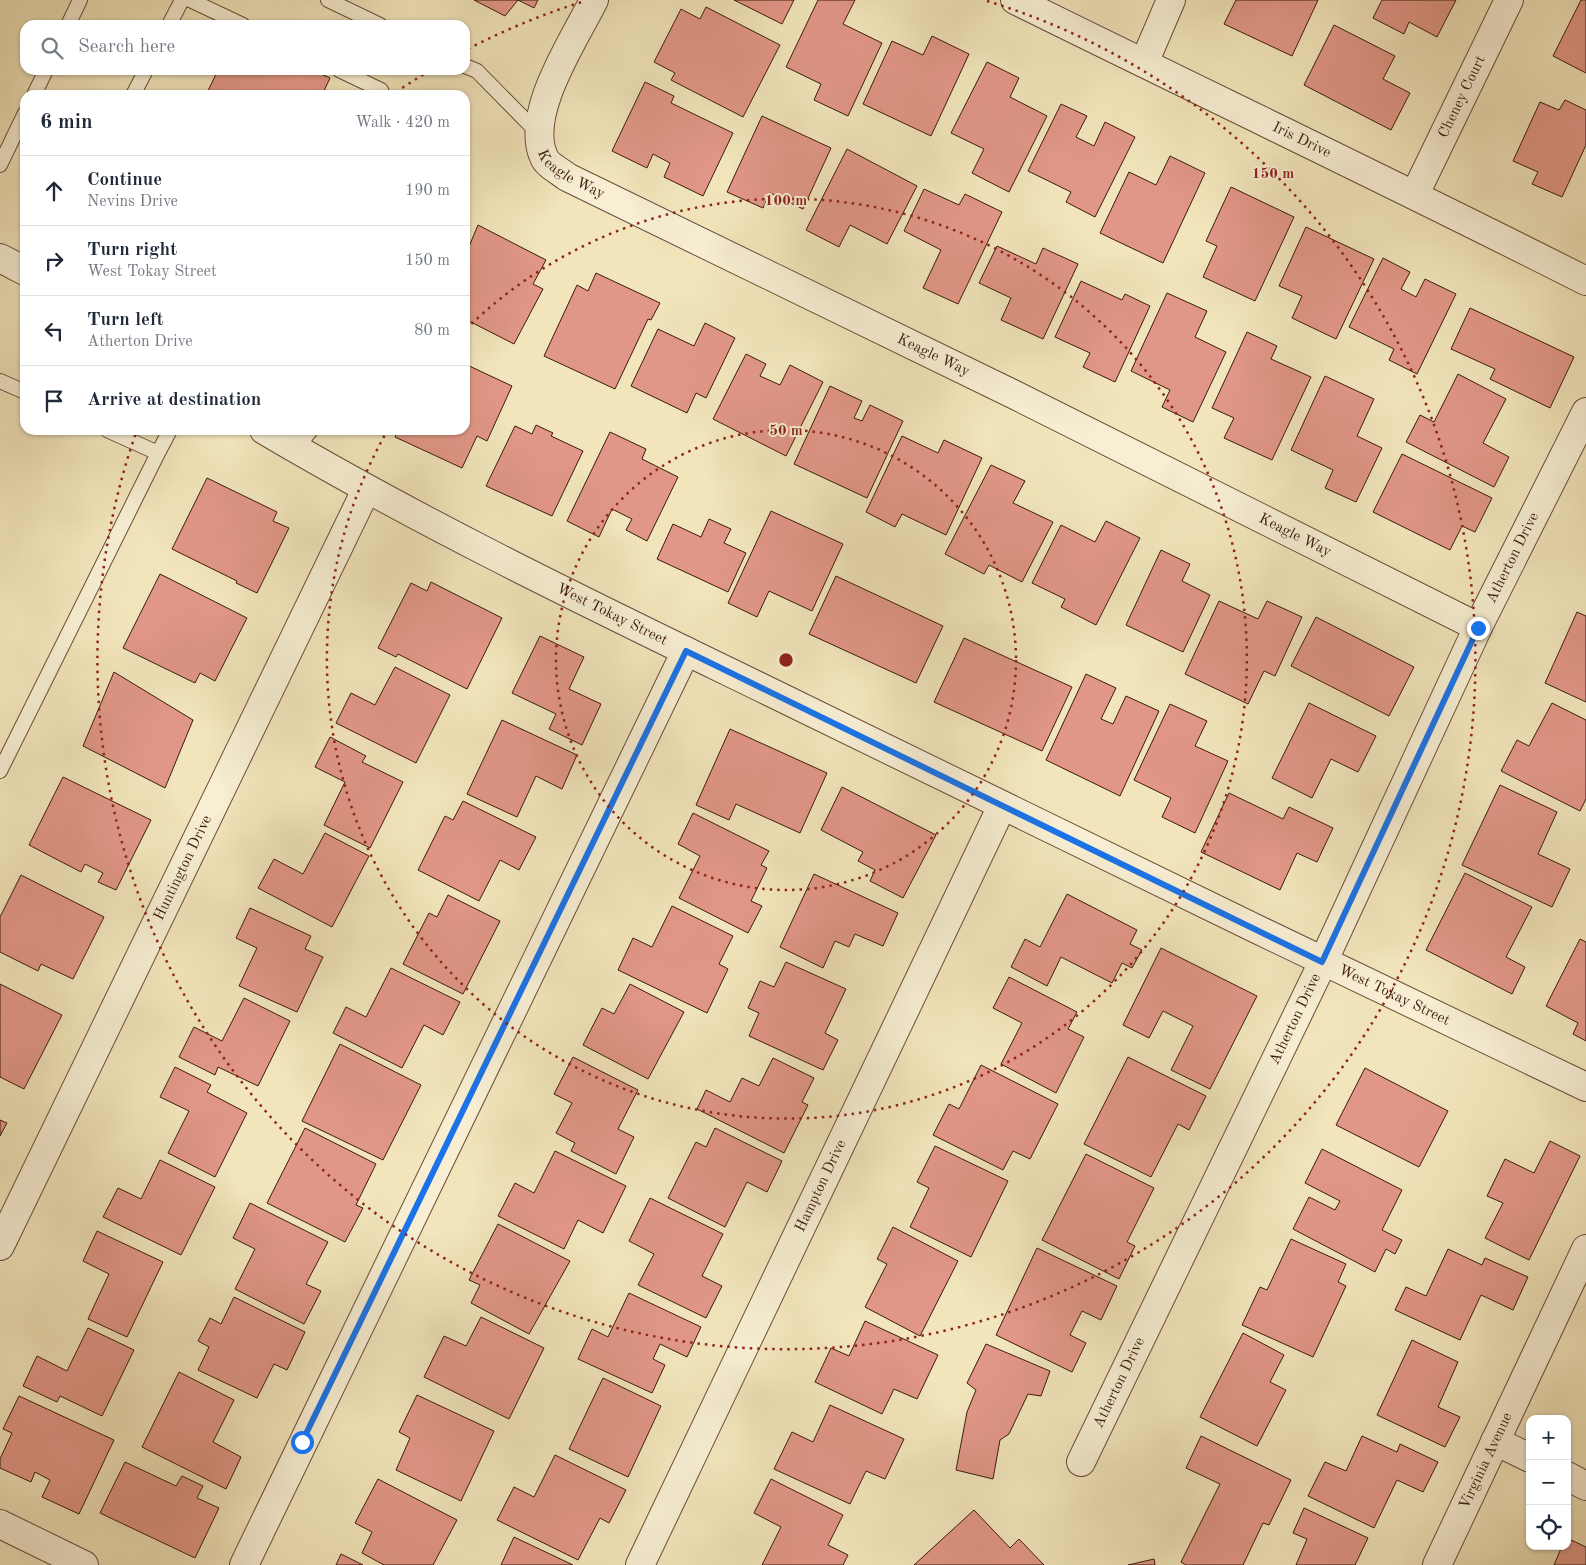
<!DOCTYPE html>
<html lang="en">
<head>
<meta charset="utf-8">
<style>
	:root { --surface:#fff; --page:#f2f2f3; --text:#1f2937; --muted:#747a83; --line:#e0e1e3 }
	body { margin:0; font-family:"Old Standard TT",serif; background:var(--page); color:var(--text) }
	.controls { position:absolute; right:15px; bottom:15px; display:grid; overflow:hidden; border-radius:10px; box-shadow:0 1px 4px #0004 }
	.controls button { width:45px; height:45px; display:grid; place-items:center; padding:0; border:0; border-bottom:1px solid var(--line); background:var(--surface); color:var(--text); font:25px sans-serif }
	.stop { position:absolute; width:15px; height:15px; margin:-11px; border:4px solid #1a73e8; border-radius:50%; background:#fff }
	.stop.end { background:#1a73e8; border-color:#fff; box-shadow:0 1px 5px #0008 }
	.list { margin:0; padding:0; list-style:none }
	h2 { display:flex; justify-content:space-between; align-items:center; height:65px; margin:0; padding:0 20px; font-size:21px }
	h2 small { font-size:16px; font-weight:400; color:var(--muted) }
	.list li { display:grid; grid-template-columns:32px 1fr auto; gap:15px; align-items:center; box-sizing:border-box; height:70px; padding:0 20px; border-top:1px solid var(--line) }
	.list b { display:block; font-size:19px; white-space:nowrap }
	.list p { margin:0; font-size:16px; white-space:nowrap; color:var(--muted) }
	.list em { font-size:16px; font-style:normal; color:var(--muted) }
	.icon { flex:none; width:28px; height:28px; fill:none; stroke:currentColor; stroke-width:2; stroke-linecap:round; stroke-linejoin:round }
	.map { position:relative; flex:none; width:1586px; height:1565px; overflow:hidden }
	.search { position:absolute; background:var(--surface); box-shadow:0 1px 4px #0004; left:20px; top:20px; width:450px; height:55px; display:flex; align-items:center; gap:12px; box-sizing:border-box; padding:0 18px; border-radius:15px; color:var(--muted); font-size:19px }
	.panel { position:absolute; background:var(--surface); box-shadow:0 1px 4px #0004; left:20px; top:90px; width:450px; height:345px; border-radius:15px }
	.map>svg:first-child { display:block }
	.building { fill:#e19787; stroke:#3c1a0e }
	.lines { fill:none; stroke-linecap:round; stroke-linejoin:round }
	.lane-casing { stroke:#6a4d39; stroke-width:16 }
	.street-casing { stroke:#6a4d39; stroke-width:30 }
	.lane { stroke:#f7eed3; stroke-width:14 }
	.street { stroke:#f7eed3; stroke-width:28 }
	.route { stroke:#1a73e8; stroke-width:6 }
	.ring { fill:none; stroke:#8f2418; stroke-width:2.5; stroke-dasharray:2.5 5 }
	.labels { text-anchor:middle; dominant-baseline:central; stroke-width:4; stroke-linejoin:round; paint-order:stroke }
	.street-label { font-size:15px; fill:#3c1a0e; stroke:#f7eed3 }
	.centre { fill:#8f2418; stroke:#f7eed3; stroke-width:2.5 }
	.ring-label { font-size:15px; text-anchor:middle; font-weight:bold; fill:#8f2418; stroke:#f7eed3; stroke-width:4; stroke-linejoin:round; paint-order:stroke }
</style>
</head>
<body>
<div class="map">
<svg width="1586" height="1565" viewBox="0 0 1586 1565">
	<rect width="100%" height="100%" fill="#f2e5bb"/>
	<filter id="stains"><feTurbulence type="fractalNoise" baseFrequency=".004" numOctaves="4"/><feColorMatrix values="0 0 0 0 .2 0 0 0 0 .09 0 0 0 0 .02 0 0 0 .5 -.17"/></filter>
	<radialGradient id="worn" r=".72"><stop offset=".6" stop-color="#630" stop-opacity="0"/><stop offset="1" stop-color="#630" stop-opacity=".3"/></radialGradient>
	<path class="building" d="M474 0H518L505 16Z
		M518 0H538L534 8Z
		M734 0H794L782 24Z
		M818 0H855L843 24 882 43 848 116 814 100 821 84 786 67Z
		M1236 0H1318L1292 56 1224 24Z
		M1382 0H1456L1437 37 1409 22 1404 34 1373 18Z
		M1581 0H1586V73L1553 56Z
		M706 7 780 45 743 117 671 80 675 73 654 62 681 9 700 19Z
		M1334 25 1395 56 1383 79 1410 93 1391 130 1304 85Z
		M932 36 969 54 931 136 863 104 892 41 923 55Z
		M987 62 1019 78 1010 97 1047 116 1009 192 972 173 984 149 951 133Z
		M218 70H312L330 78 322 95H206Z
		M645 82 674 96 671 103 733 133 703 196 664 177 670 163 653 154 647 168 612 151Z
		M1565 100 1586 110V145L1562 197 1532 184 1538 172 1513 161 1540 102 1559 110Z
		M1061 104 1087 116 1076 137 1094 146 1105 122 1135 137 1095 217 1066 202 1071 192 1028 171Z
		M762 116 831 148 803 209 770 193 763 208 727 192Z
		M847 149 917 186 887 244 850 225 839 247 806 230Z
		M1170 156 1205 173 1163 263 1100 233 1129 172 1156 185Z
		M1231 187 1294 217 1255 301 1203 277 1217 246 1206 241Z
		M924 189 959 205 965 194 1002 212 958 304 923 288 941 250 904 231Z
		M478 225 546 260 533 284 543 289 514 344 465 319V256Z
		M1306 227 1374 259 1336 339 1292 318 1302 296 1279 286Z
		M997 246 1036 264 1043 248 1078 264 1043 339 1001 320 1011 298 979 283Z
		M1383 258 1410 272 1401 289 1416 297 1425 279 1456 294 1417 374 1389 360 1394 349 1349 327Z
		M596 273 660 303 651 320 648 319 615 389 544 356 577 285 588 291Z
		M1081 281 1122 300 1125 294 1150 306 1115 382 1083 367 1090 353 1055 337Z
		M1167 293 1207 311 1195 337 1226 352 1193 422 1162 407 1170 390 1131 371Z
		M1470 308 1574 357 1550 408 1490 379 1495 369 1451 349Z
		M705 323 735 338 706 398 696 393 687 413 631 386 658 329 694 346Z
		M1247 332 1277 346 1271 359 1311 377 1272 460 1224 438 1234 418 1212 408Z
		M746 354 766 364 760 376 780 385 790 365 823 382 786 456 713 419Z
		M465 364 512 386 487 441 477 436 462 468 395 437 398 430H465Z
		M1458 374 1506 399 1483 443 1509 457 1494 487 1406 442 1420 415 1434 422Z
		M1325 376 1374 399 1357 436 1382 448 1356 502 1325 488 1333 470 1291 450Z
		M830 386 862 401 854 418 862 421 870 405 903 421 867 498 794 464Z
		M536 425 553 433 551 436 583 451 552 516 486 486 515 426 532 434Z
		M610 432 646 449 642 459 678 477 647 541 626 530 632 519 612 509 599 537 567 521Z
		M902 436 938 453 944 440 982 458 946 535 902 514 895 527 866 512Z
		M1402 454 1492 498 1475 532 1462 526 1450 550 1373 512Z
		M991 465 1025 481 1013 503 1053 522 1022 582 989 565 984 574 945 554Z
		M207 478 277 512 273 521 289 528 257 593 236 583 237 581 172 549Z
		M771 511 843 544 812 611 769 591 757 617 728 603Z
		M709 519 731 529 724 543 746 553 728 592 657 559 673 524 701 537Z
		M1106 521 1140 538 1096 625 1061 607 1065 599 1032 583 1061 525 1095 542Z
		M1161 550 1190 564 1182 581 1210 595 1183 652 1126 625Z
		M160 574 247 618 215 681 200 673 195 683 123 648Z
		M836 576 943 626 916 683 809 634Z
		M431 582 502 618 467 689 398 654 396 657 378 648 411 583 427 591Z
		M1219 601 1258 619 1267 601 1302 617 1275 676 1264 671 1248 704 1185 674Z
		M1577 612 1586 616V702L1545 683Z
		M1316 617 1414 667 1389 716 1291 666Z
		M540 636 584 657 569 689 601 704 582 745 549 729 556 714 512 693Z
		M964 638 1072 687 1042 751 934 702Z
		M395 667 450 695 416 763 336 723 351 693 375 705Z
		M114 672 193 720 165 788 83 746Z
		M1086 674 1116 688 1101 719 1113 724 1126 696 1159 711 1120 796 1046 760Z
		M1309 703 1376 736 1358 772 1331 759 1312 798 1272 778Z
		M1552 703 1586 720V799L1580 811 1501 771 1517 740 1529 746Z
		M1170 704 1207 721 1195 746 1228 761 1195 833 1162 817 1171 798 1134 780Z
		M502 720 577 755 562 789 536 776 517 817 467 794Z
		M730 729 827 773 800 833 736 804 729 820 696 805Z
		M330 737 366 756 362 762 403 782 370 848 324 825 345 782 315 767Z
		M63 777 151 820 116 890 98 882 103 873 85 864 81 872 29 845Z
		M1500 785 1557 812 1538 854 1570 869 1552 907 1462 865Z
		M842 787 936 835 903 898 870 881 875 870 858 861 863 852 821 830Z
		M1229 793 1283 819 1289 807 1333 828 1317 862 1297 853 1280 890 1201 852Z
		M463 801 536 837 519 870 500 860 479 901 418 870 445 816 453 820Z
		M693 813 769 851 761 865 767 868 751 901 762 906 748 933 679 898 700 856 678 844Z
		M325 833 369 856 332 927 258 888 274 859 303 874Z
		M1465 873 1532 907 1506 957 1525 967 1512 994 1426 950Z
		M814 874 898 913 883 946 855 934 849 947 835 941 823 968 780 947Z
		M21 875 104 917 73 979 41 964 38 971 0 952V917Z
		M1067 894 1137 930 1130 944 1142 950 1132 968 1122 963 1112 983 1061 957 1047 986 1011 967 1025 939 1040 947Z
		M448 895 500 921 463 994 403 964 429 913 437 917Z
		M672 906 733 936 719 964 728 969 707 1013 618 970 633 938 652 947Z
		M250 908 311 936 305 949 323 957 297 1012 239 986 257 948 236 938Z
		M1580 939 1586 942V1041L1573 1034 1578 1023 1546 1006Z
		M1161 948 1257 996 1210 1089 1171 1070 1193 1026 1163 1011 1149 1038 1123 1025Z
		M786 962 846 989 825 1033 838 1040 823 1070 749 1036 759 1013 748 1008 760 981 774 987Z
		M391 968 460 1002 443 1035 424 1025 402 1068 333 1033 346 1007 366 1017Z
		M1009 977 1077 1012 1068 1029 1084 1037 1056 1093 1001 1064 1022 1023 993 1008Z
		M0 984 62 1015 24 1089 0 1077Z
		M630 984 684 1012 648 1079 583 1045 602 1008 614 1014Z
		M244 998 290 1021 258 1086 218 1067 215 1075 179 1057 194 1027 222 1041Z
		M340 1044 421 1085 383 1160 302 1121Z
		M573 1057 638 1090 618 1129 634 1137 616 1174 571 1151 575 1143 556 1133 572 1103 554 1094Z
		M1128 1057 1206 1096 1189 1130 1178 1124 1151 1177 1084 1144Z
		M773 1058 814 1078 802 1102 808 1105 784 1153 697 1109 706 1090 730 1102 742 1078 759 1086Z
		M981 1065 1058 1104 1030 1159 1013 1151 1003 1170 933 1135 949 1104 959 1109Z
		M175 1067 211 1085 207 1092 247 1113 215 1177 168 1153 189 1111 160 1097Z
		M1365 1068 1448 1111 1419 1167 1336 1125Z
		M0 1120 7 1123 0 1136Z
		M305 1128 376 1164 356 1205 363 1208 345 1242 267 1203Z
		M715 1128 782 1161 767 1192 747 1182 725 1227 668 1198 696 1142 706 1147Z
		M1550 1141 1580 1156 1529 1260 1485 1238 1503 1203 1487 1196 1505 1159 1534 1173Z
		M935 1146 1008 1181 971 1257 910 1227 929 1188 917 1182Z
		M1322 1149 1402 1190 1382 1230 1402 1240 1395 1254 1386 1249 1375 1272 1293 1229 1309 1197 1335 1210 1340 1201 1305 1183Z
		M555 1151 626 1186 603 1233 578 1220 564 1249 498 1216 515 1183 534 1193Z
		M1086 1154 1154 1188 1127 1242 1135 1246 1119 1279 1042 1240Z
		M160 1160 215 1187 181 1255 103 1217 118 1188 141 1199Z
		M650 1198 723 1234 702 1276 722 1286 706 1318 638 1285 654 1254 629 1241Z
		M250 1203 328 1242 306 1284 321 1291 304 1324 235 1289 255 1249 233 1238Z
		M498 1224 570 1261 529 1334 471 1303 480 1285 469 1280Z
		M893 1227 958 1261 920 1336 865 1307 887 1264 877 1259Z
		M97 1231 163 1262 127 1337 88 1319 109 1274 83 1261Z
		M1291 1239 1346 1264 1338 1282 1346 1286 1313 1357 1242 1325 1260 1287 1267 1290Z
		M1037 1248 1117 1286 1101 1320 1082 1311 1070 1335 1086 1343 1072 1372 996 1335Z
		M1448 1249 1482 1265 1485 1258 1528 1277 1513 1310 1481 1295 1460 1340 1395 1310 1406 1287 1426 1296Z
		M629 1293 701 1327 687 1357 660 1344 653 1359 665 1365 652 1393 578 1359 592 1329 608 1337Z
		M234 1297 305 1332 287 1370 274 1364 257 1398 198 1370 209 1347 198 1341 210 1318 221 1324Z
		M481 1317 544 1348 509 1419 424 1377 444 1336 466 1346Z
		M865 1321 938 1355 917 1399 894 1389 882 1414 815 1382 831 1348 849 1356Z
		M88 1328 134 1350 102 1416 60 1396 57 1402 23 1386 37 1356 67 1371Z
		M1243 1333 1284 1355 1270 1382 1286 1390 1257 1446 1200 1417Z
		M1412 1340 1458 1362 1438 1407 1460 1417 1445 1447 1377 1415Z
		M986 1344 1050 1371 1041 1396 1028 1394 1009 1434 1000 1440 993 1479 956 1470 967 1412 976 1390 967 1383Z
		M179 1372 234 1400 213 1442 241 1457 226 1489 142 1447Z
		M603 1378 661 1406 628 1477 569 1449Z
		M417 1395 494 1431 461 1501 396 1470 410 1438 399 1432Z
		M19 1396 114 1440 79 1514 42 1497 50 1480 35 1472 31 1482 0 1468V1459L12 1433 3 1429Z
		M830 1405 904 1439 885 1479 866 1471 850 1504 774 1469 792 1432 813 1442Z
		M1201 1436 1291 1480 1269 1525 1263 1523 1243 1565H1186L1181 1562 1220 1484 1186 1468Z
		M1362 1436 1397 1452 1400 1444 1438 1462 1423 1492 1397 1480 1374 1528 1308 1496 1325 1462 1346 1471Z
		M555 1455 626 1490 609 1523 600 1518 578 1560 497 1520 514 1487 534 1497Z
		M125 1462 176 1486 182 1476 203 1486 197 1498 219 1508 195 1558 100 1513Z
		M378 1479 457 1520 433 1565H384L362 1553 372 1532 355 1523Z
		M771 1479 843 1515 828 1545 848 1555 843 1565H762L781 1527 754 1513Z
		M1304 1508 1368 1538 1355 1565H1296L1307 1539 1293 1533Z
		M974 1510 1010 1548 1019 1539 1044 1565H914Z
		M514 1537 573 1565H501Z
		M1567 1538 1586 1547V1565H1554L1562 1546H1567Z
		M341 1554 363 1565H336Z
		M1154 1559 1155 1565H1128Z"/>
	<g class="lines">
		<defs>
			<path id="lane" d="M190 0 243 25
				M328 0 380 25
				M68 25 80 0
				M169 25 182 0
				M465 66 477 71 537 132
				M339 70 381 90 383 95
				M34 95 46 70
				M133 95 146 70
				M0 165 25 113
				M0 381 25 392
				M296 449 311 430
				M158 453 170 430
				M0 771 158 453 107 430"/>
			<g id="street">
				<path id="s1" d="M594 0C574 40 524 114 544 157 547 165 561 172 567 177L1017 396 1478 627"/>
				<path id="s2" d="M1015 0C1205 94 1397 185 1586 281"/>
				<path d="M1144 63 1171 0"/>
				<path id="s3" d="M1415 194 1509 0"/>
				<path d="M0 258 25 271"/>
				<path id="s4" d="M264 430C438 533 623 620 805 709 1064 836 1325 963 1586 1087"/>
				<path id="s5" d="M0 1246 366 490"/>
				<path d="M1495 1441 1530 1458"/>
				<path id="s6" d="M1081 1462 1323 962 1478 627 1586 412"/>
				<path d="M1567 1476 1586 1486"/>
				<path d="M0 1524 84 1565"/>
				<path d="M244 1565 686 651"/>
				<path id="s7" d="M640 1565 1002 806"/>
				<path id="s8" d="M1437 1565 1586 1249"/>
			</g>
		</defs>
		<use href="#lane" class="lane-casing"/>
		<use href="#street" class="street-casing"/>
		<use href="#lane" class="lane"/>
		<use href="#street" class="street"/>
	</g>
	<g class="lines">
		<path class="route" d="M302 1442 686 651 1322 962 1478 628"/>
	</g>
	<g class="ring">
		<circle cx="786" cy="660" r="230"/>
		<path d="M466 329A460 460 0 1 1 386 433"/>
		<path d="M396 92A689 689 0 0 1 426 73M468 49A689 689 0 0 1 585 1M987 1A689 689 0 1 1 137 430"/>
	</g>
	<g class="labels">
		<g class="street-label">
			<text stroke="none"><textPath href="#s3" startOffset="108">Cheney Court</textPath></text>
			<text stroke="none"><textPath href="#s2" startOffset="319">Iris Drive</textPath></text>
			<text stroke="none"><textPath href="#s1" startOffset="202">Keagle Way</textPath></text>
			<text stroke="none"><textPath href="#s1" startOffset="608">Keagle Way</textPath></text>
			<text stroke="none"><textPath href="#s1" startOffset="1012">Keagle Way</textPath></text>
			<text stroke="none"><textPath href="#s6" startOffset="1002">Atherton Drive</textPath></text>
			<text stroke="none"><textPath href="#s4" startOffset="394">West Tokay Street</textPath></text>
			<text stroke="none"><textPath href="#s5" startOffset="420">Huntington Drive</textPath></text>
			<text stroke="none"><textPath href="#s4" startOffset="1264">West Tokay Street</textPath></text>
			<text stroke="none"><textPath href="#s6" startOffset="492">Atherton Drive</textPath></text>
			<text stroke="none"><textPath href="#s7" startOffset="420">Hampton Drive</textPath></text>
			<text stroke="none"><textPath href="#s6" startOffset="88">Atherton Drive</textPath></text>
			<text stroke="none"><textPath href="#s8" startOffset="115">Virginia Avenue</textPath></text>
		</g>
	</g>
	<circle cx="786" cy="660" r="8" class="centre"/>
	<g class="ring-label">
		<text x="1273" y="178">150 m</text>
		<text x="786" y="205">100 m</text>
		<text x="786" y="435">50 m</text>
	</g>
	<rect width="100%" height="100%" filter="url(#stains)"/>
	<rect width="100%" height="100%" fill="url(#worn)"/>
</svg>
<div class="controls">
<button>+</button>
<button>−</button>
<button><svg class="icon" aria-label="locate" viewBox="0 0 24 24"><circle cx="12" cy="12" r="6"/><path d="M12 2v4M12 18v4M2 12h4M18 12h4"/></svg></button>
</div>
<div class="stop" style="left:302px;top:1442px"></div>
<div class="stop end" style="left:1478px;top:628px"></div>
<div class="search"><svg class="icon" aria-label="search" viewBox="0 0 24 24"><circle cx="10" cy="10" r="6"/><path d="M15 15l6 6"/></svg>Search here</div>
<section class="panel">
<h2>6 min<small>Walk · 420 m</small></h2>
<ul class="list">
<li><svg class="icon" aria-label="ahead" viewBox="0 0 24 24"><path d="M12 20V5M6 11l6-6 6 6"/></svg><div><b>Continue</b><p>Nevins Drive</p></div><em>190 m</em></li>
<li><svg class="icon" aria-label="right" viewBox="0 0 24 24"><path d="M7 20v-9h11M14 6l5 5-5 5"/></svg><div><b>Turn right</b><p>West Tokay Street</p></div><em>150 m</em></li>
<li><svg class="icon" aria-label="left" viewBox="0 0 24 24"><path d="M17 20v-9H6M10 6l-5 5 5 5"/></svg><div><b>Turn left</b><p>Atherton Drive</p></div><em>80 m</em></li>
<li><svg class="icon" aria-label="arrive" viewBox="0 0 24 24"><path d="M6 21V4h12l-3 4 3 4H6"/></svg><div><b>Arrive at destination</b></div></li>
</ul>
</section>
</div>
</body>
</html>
